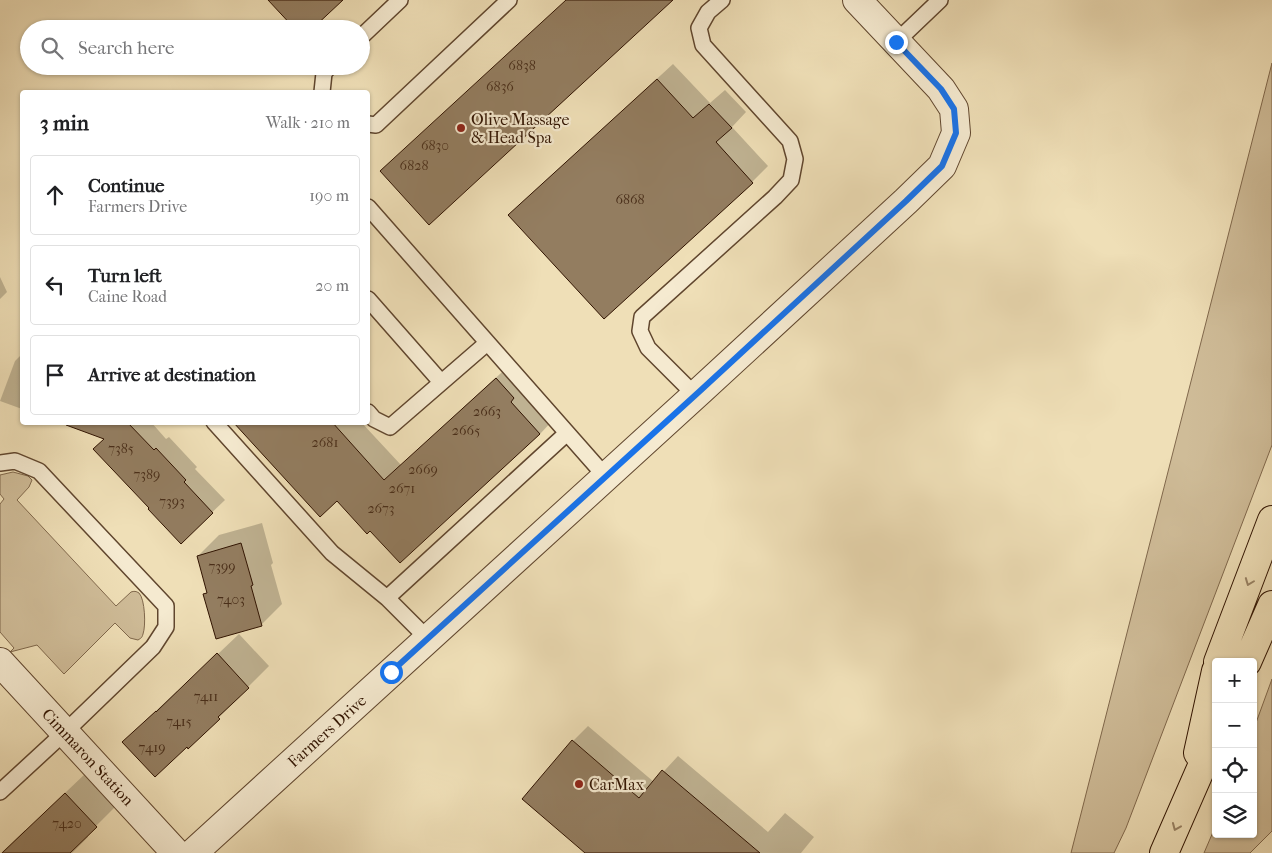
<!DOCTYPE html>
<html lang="en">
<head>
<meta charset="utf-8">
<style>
	:root { --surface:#fff; --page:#f6f6f6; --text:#202124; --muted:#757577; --line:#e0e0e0 }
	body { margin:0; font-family:"IM FELL French Canon",serif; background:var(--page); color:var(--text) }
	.controls { position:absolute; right:15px; bottom:15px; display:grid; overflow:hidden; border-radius:5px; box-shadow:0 1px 4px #0004 }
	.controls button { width:45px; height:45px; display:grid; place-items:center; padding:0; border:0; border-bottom:1px solid var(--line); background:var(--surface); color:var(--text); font:25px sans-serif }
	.stop { position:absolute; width:15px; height:15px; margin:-11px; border:4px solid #1a73e8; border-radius:50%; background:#fff }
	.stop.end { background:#1a73e8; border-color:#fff; box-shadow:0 1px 5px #0008 }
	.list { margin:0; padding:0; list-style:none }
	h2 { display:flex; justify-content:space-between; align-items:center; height:65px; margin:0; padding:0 20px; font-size:21px }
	h2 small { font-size:16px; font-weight:400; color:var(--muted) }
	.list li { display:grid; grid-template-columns:32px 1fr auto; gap:15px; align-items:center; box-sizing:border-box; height:80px; margin:0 10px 10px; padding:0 10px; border:1px solid var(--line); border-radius:5px }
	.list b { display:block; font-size:19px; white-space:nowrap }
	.list p { margin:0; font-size:16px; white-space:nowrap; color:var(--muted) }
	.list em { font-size:16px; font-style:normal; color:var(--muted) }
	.icon { flex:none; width:28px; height:28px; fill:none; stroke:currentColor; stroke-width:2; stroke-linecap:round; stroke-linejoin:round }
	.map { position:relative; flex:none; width:1272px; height:853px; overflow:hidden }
	.search { position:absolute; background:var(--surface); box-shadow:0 1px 4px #0004; left:20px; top:20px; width:350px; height:55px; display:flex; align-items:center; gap:12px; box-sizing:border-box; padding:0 18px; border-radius:28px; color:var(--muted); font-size:19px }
	.panel { position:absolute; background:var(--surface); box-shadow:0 1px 4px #0004; left:20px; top:90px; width:350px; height:335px; border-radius:5px }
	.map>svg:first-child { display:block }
	.green { fill:#cfbc98; stroke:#80684c }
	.shadow { fill:#0003 }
	.building { fill:#937d60; stroke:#301301 }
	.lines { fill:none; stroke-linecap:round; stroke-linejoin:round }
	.service-casing { stroke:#60462e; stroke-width:18 }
	.minor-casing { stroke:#60462e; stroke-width:30 }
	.motorway-casing { stroke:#301301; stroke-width:30 }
	.service { stroke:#f5ead0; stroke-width:15 }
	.minor { stroke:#f5ead0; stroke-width:28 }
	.motorway { stroke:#efdfb7; stroke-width:28 }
	.oneway { stroke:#998365 }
	.route { stroke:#1a73e8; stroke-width:6 }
	.poi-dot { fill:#8f2418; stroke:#f5ead0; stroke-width:2 }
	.labels { text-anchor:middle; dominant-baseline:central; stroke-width:4.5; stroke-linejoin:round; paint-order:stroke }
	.number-label { font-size:14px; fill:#492e19 }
	.poi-label { font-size:16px; fill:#301301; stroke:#f5ead0; text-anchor:start }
	.street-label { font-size:16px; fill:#301301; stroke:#f5ead0 }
</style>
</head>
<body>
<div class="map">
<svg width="1272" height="853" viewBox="0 0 1272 853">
	<rect width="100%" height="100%" fill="#efdfb7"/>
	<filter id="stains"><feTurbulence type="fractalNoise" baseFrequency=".004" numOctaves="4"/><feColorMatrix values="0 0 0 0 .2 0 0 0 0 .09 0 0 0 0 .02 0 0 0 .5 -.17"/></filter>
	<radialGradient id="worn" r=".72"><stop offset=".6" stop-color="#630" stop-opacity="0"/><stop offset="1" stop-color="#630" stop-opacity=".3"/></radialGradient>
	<path class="green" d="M1272 63V445L1126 828 1114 853H1071Z
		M13 472 28 476 32 480 29 487 17 500 116 606 131 592C134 591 136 591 139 593 145 599 146 626 143 634 142 638 141 638 138 640L130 638 115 623 64 674 37 645 10 652 14 648 0 632V504L4 499 0 494V475Z
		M1272 679V831L1250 853H1204L1216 825V834H1253V731Z"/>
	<path class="shadow" d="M673 64 710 103 725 90 746 112 732 127 768 166 752 182 604 317 525 200Z
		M0 277 7 292 0 299Z
		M22 354V409L0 401 15 361Z
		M512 363 555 418 540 434 370 529 337 500 235 422H361L401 465Z
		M122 422H151L166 439 169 437 197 467 195 469 225 500 181 542Z
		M262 523 273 563 271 565 282 604 261 625 205 595 208 592 198 556 219 535Z
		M239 634 269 666 239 696 240 697 188 747 145 721 177 691 178 692Z
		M588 726 654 782 678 756 768 832 785 813 814 837 801 853H587L573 741Z
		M86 773 117 805 87 835 88 837 72 853H1L25 830V831Z"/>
	<path class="building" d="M268 0H343L312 29H295Z
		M566 0H673L429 225 380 171Z
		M657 79 693 118 709 104 732 128 716 142 753 183 604 319 508 215Z
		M496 378 514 398 511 402 540 434 400 563 370 531 367 534 337 501 320 517 233 422H332L384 480Z
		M67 422H127L154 450 156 448 186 480 184 482 213 513 181 544 148 509 149 508 93 449 104 439 66 425Z
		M241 543 253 585 251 586 262 626 216 639 203 594 207 593 197 556Z
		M217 653 249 688 218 717 220 719 188 749 187 747 155 777 122 742 156 711V712Z
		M572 740 639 798 662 770 760 853H585L522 799Z
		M65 793 97 827 70 853H2Z"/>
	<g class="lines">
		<defs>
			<path id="service" d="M361 37 400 0
				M896 42 940 0
				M322 92 324 73 330 66
				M368 124 376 125 509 0
				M368 207 606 477
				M368 299 441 382
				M695 395 648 348 640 331 642 317 775 197 791 180 795 159 790 141 703 45 699 28 708 12 722 0
				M368 412 374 419 390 427 487 343
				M214 422 332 553 387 598 428 639
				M0 463 15 461 39 471 166 606V627L153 647 65 732 0 792
				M387 598 567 433"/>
			<path id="minor" d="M0 662 176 853
				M193 853 701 390 906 201 942 166 956 133 954 109 941 89 857 0"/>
			<path id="motorway" d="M1218 662 1272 520
				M1247 662 1272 605
				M1198 753 1216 671
				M1164 853 1216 734"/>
		</defs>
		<use href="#service" class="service-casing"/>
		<use href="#minor" class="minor-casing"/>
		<use href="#motorway" class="motorway-casing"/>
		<use href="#service" class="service"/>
		<use href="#minor" class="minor"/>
		<use href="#motorway" class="motorway"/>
	</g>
	<defs><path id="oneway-chevron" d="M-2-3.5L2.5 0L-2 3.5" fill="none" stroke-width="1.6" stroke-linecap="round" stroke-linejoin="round" transform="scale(1.25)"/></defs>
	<g class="oneway">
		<use href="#oneway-chevron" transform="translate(1249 582) rotate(111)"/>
		<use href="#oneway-chevron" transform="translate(1176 827) rotate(113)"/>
	</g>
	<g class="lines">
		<path class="route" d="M391 672 701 390 906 201 942 166 956 133 954 109 941 89 896 42"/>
	</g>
	<g class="poi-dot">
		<circle cx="461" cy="128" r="5"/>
		<circle cx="579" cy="784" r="5"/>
	</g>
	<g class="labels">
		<g class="number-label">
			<text x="522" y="65">6838</text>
			<text x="500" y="86">6836</text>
			<text x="435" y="145">6830</text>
			<text x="414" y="165">6828</text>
			<text x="630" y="199">6868</text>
			<text x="487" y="411">2663</text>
			<text x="466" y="430">2665</text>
			<text x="325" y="442">2681</text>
			<text x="121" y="448">7385</text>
			<text x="423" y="469">2669</text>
			<text x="147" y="474">7389</text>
			<text x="402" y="488">2671</text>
			<text x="172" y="501">7393</text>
			<text x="381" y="508">2673</text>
			<text x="222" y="566">7399</text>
			<text x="231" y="599">7403</text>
			<text x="206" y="696">7411</text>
			<text x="179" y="721">7415</text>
			<text x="152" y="747">7419</text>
			<text x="67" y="823">7420</text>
		</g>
		<g class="poi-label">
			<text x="471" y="119">Olive Massage<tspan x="471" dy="18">&amp; Head Spa</tspan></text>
			<text x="589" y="784">CarMax</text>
		</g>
		<g class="street-label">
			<text transform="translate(327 731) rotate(-42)">Farmers Drive</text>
			<text transform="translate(88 757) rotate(47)">Cimmaron Station</text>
		</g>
	</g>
	<rect width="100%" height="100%" filter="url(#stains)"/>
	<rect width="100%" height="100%" fill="url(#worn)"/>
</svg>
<div class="controls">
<button>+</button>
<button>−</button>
<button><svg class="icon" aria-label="locate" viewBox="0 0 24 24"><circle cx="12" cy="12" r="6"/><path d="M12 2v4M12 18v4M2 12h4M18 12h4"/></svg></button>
<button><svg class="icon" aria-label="layers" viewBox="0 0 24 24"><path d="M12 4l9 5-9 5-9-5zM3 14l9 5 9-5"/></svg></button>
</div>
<div class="stop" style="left:391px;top:672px"></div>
<div class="stop end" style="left:896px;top:42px"></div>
<div class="search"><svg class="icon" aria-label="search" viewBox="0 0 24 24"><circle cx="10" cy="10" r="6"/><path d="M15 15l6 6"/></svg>Search here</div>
<section class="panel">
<h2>3 min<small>Walk · 210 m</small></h2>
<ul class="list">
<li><svg class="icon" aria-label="ahead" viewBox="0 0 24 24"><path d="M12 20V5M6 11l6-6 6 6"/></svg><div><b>Continue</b><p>Farmers Drive</p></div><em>190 m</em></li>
<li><svg class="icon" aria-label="left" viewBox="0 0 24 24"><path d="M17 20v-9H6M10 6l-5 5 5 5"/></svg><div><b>Turn left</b><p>Caine Road</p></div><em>20 m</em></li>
<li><svg class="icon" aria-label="arrive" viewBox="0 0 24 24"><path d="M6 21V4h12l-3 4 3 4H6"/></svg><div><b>Arrive at destination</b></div></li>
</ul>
</section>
</div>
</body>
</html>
